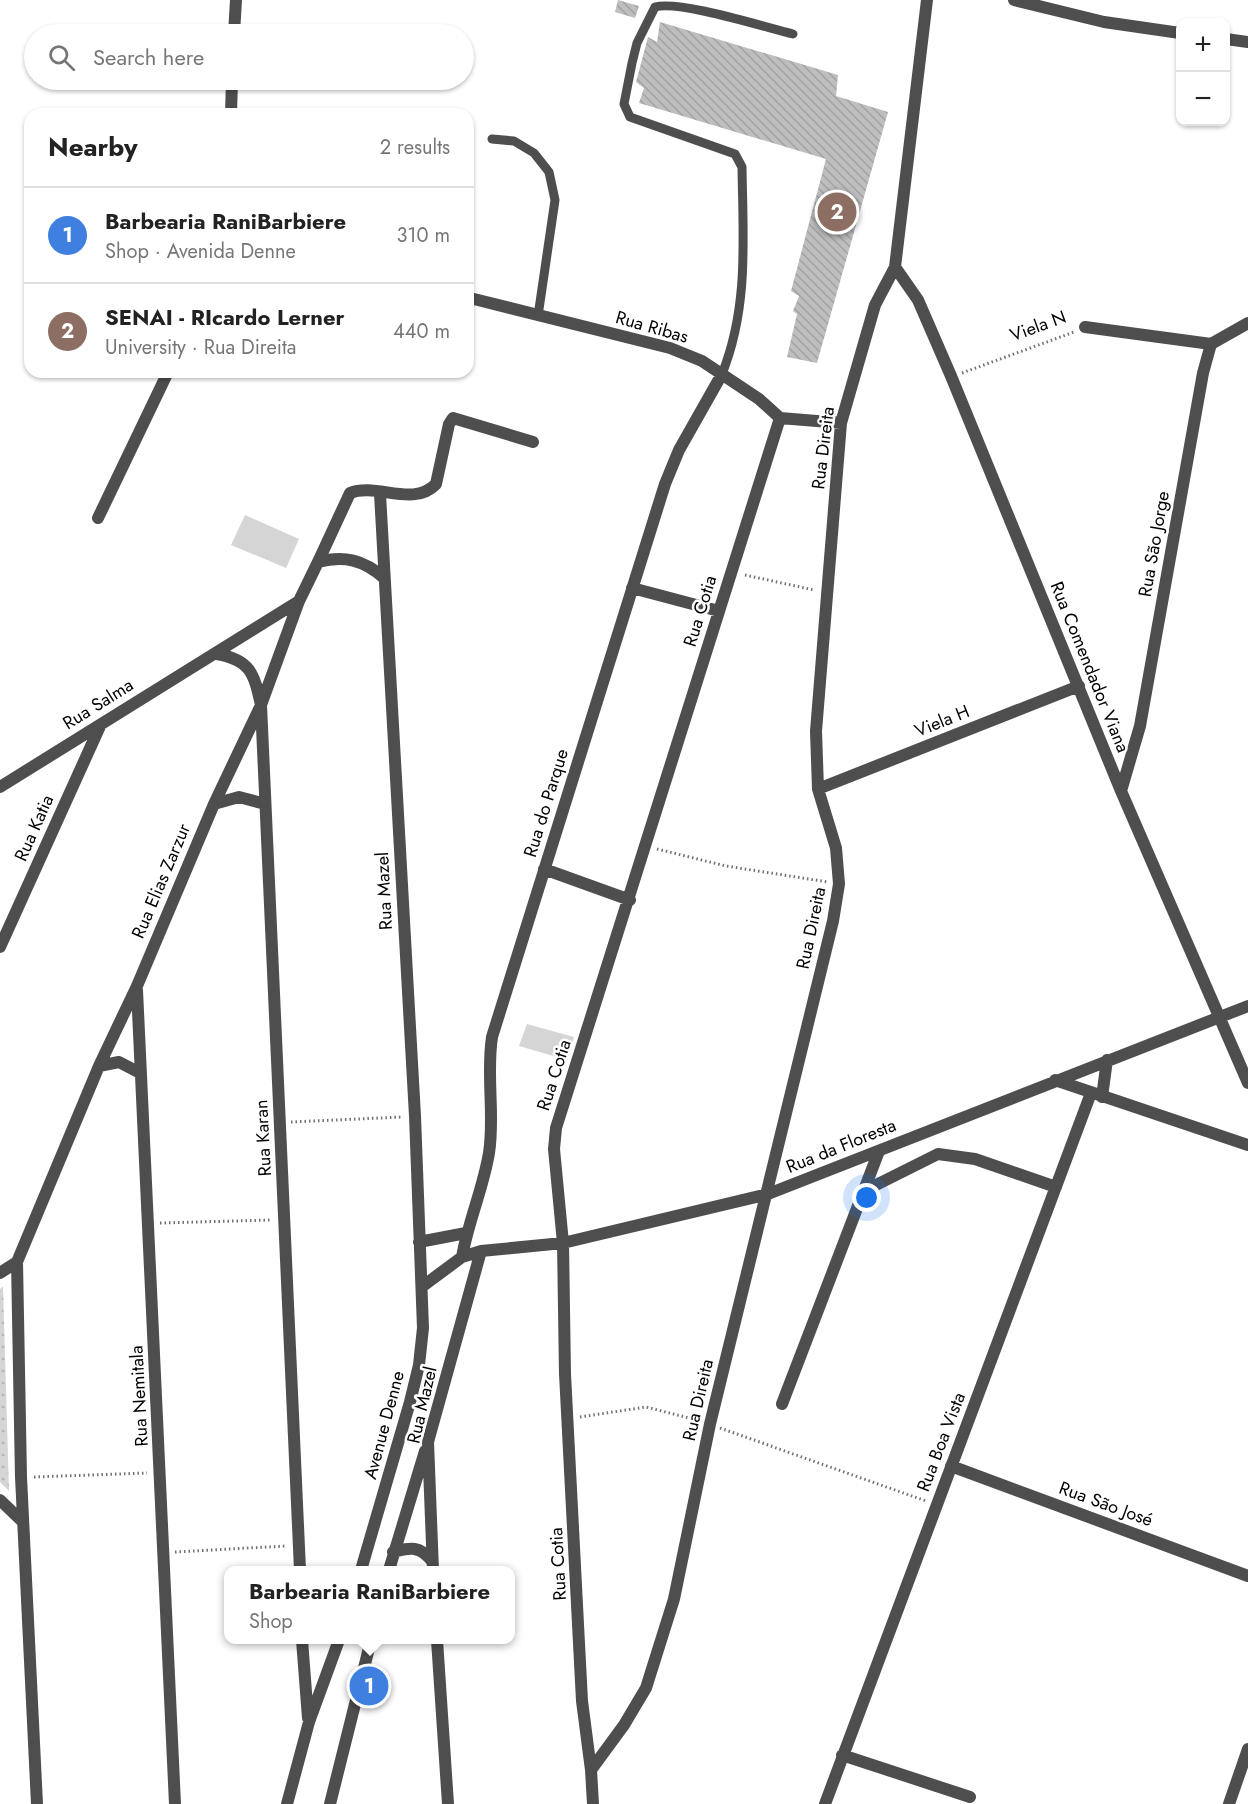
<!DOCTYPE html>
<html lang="en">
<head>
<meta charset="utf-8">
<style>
	:root { --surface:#fff; --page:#f2f2f2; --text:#222; --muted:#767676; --line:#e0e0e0; --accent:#000 }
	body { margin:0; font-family:Jost,sans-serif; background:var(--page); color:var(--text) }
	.controls { position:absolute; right:18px; top:18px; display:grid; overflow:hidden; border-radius:12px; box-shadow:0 2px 4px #0004 }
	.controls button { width:54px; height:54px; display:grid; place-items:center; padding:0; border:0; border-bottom:2px solid var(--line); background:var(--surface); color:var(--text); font:30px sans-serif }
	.you { position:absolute; left:867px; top:1198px; width:21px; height:21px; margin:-15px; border:4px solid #fff; border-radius:50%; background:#1a73e8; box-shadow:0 0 0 9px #1a73e833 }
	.badge { display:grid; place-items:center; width:39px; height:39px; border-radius:50%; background:var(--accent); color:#fff; font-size:20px; font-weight:700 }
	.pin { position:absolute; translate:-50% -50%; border:3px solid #fff; box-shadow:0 2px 6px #0006 }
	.popup { position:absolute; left:224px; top:1566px; width:291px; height:78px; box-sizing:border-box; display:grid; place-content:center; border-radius:12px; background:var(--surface); filter:drop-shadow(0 2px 4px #0005); font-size:20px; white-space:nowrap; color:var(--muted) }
	.popup b { font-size:22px; color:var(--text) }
	.popup::after { content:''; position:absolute; left:50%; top:100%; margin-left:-12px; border:12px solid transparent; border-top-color:var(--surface) }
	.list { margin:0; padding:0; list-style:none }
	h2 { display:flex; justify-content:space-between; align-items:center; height:78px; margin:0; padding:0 24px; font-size:26px }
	h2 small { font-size:20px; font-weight:400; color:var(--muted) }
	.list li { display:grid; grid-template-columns:39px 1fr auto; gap:18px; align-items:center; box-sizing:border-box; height:96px; padding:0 24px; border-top:2px solid var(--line) }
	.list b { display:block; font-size:22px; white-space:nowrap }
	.list p { margin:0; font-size:20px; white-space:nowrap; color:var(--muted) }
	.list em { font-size:20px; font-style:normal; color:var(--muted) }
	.icon { flex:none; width:33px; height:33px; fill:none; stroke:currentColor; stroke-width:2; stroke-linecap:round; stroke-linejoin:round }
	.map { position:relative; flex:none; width:1248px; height:1804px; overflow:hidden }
	.search { position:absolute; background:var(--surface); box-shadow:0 2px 4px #0004; left:24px; top:24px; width:450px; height:66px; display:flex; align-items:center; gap:15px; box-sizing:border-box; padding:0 21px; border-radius:33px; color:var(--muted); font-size:22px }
	.panel { position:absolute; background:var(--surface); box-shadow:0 2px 4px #0004; left:24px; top:108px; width:450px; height:270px; border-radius:18px }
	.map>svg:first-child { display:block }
	.grass { fill:url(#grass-dots) }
	.pitch { fill:#d5d5d5 }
	.building { fill:url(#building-back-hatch) }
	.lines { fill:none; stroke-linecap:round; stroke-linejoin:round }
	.path { stroke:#707070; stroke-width:3; stroke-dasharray:1.5 3; stroke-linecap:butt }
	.lane { stroke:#4e4e4e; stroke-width:9 }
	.street { stroke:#4e4e4e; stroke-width:12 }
	.labels { text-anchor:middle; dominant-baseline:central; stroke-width:5; stroke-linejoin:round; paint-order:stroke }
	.street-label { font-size:18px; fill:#000; stroke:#fff }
</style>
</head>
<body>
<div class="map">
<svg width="1248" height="1804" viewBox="0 0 1248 1804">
	<defs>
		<pattern id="grass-dots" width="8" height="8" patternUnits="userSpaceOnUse" patternTransform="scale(1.5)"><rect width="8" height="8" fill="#d5d5d5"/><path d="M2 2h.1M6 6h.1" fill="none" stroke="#b5b5b5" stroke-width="1.8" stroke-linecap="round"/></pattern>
		<pattern id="building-back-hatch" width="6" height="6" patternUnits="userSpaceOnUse" patternTransform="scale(1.5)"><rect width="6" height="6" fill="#bebebe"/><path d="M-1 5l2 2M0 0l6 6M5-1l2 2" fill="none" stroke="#a2a2a2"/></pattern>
	</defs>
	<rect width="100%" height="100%" fill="#fff"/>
	<path class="grass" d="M3 1287 9 1491 0 1482V1289Z"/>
	<path class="pitch" d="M245 515 299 539 286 568 231 545Z
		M527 1024 574 1037 567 1060 519 1046Z"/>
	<path class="building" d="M618 0 639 6 635 18 615 12Z
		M660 22 838 75 836 96 888 112 817 363 787 357 797 314 793 311 799 296 791 291 826 159 639 103 644 88 636 82 648 37 657 42Z"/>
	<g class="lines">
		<path class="path" d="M962 373 1074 332
			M745 575 814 590
			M657 849 726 866 828 882
			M291 1122 402 1117
			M160 1223 271 1220
			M580 1417 646 1407 697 1420
			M720 1428 926 1501
			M34 1477 147 1473
			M175 1552 286 1546"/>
		<path class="lane" d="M492 139 514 141 534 153 549 172 555 200 538 316
			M722 374C749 307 743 238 742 167L735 154 630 117 624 104 632 63 637 43 655 7C679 0 764 27 793 34"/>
		<path class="street" d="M1014 0 1104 22 1180 33
			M234 34 236 0
			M1226 39 1248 42
			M231 114 232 80
			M895 267 918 300 951 376 1121 791 1248 1083
			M474 299 670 348 702 361 759 399 780 418 841 423
			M1085 327 1211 344
			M98 518 168 372
			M318 562 350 493C376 482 413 508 436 484L449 424 453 418 533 442
			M632 588 719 611
			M217 654C251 660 254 674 261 705L300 1570
			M0 787 299 601
			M818 789 1079 686
			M1121 791 1140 726 1203 373 1211 344 1248 323
			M214 804 239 797 265 804
			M544 869 630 900
			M0 947 101 724
			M137 990 175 1804
			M99 1066 119 1062 140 1073
			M1055 1080 1248 1145
			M1102 1097 1107 1060
			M864 1191 938 1154 975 1159 1056 1187
			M419 1242 466 1233
			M462 1257C468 1222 483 1189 489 1153 495 1115 486 1076 492 1037L665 484 679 450 722 374
			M17 1262 21 1477 37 1804
			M0 1273 17 1262 99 1066 137 986 214 804 261 705 299 601 318 562C344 555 364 560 384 578
			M423 1286 462 1257 481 1251 563 1243 768 1194 1248 1006
			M782 1404 879 1151
			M951 1466 1248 1576
			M0 1500 23 1522
			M393 1552C411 1547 420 1546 432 1561
			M361 1570 410 1402 419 1365 423 1328 415 1116 380 494
			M389 1570 425 1451
			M433 1570 428 1442 481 1251
			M302 1640 308 1718
			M437 1640 448 1804
			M842 1755 970 1797
			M591 1770 582 1701 565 1374 563 1243 554 1149 556 1128 780 418
			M287 1804 309 1722 339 1640
			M330 1804 371 1640
			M593 1804 591 1770 624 1725 646 1688 674 1599 710 1424 833 921 839 884 836 848 818 789 816 731 841 423 875 305 895 267 927 0
			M825 1804 1091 1093
			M1229 1804 1248 1749"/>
	</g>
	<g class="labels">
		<g class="street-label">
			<text transform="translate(1038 326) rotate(-20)">Viela N</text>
			<text transform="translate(652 327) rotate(16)">Rua Ribas</text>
			<text transform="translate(823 448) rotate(-83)">Rua Direita</text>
			<text transform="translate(1154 544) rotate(-80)">Rua São Jorge</text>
			<text transform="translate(700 611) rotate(-73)">Rua Cotia</text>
			<text transform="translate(1090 667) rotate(68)">Rua Comendador Viana</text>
			<text transform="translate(98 704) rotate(-32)">Rua Salma</text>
			<text transform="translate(942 721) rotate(-22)">Viela H</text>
			<text transform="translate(546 803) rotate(-73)">Rua do Parque</text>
			<text transform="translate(34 828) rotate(-66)">Rua Katia</text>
			<text transform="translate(161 881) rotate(-67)">Rua Elias Zarzur</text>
			<text transform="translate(384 891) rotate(-93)">Rua Mazel</text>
			<text transform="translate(811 928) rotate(-78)">Rua Direita</text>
			<text transform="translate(554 1075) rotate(-72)">Rua Cotia</text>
			<text transform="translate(263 1138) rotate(-93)">Rua Karan</text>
			<text transform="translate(841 1146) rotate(-22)">Rua da Floresta</text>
			<text transform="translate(139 1396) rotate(-93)">Rua Nemitala</text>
			<text transform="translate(698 1400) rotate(-77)">Rua Direita</text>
			<text transform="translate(422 1405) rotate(-77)">Rua Mazel</text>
			<text transform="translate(384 1425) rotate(-75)">Avenue Denne</text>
			<text transform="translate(941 1442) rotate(-69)">Rua Boa Vista</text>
			<text transform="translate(1106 1504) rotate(20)">Rua São José</text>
			<text transform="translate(558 1564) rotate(-93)">Rua Cotia</text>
		</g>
	</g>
</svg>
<div class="controls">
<button>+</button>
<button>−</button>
</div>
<div class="you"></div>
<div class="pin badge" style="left:369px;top:1686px;background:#3f7fe0">1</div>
<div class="popup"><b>Barbearia RaniBarbiere</b>Shop</div>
<div class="pin badge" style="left:837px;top:212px;background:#8d6e63">2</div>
<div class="search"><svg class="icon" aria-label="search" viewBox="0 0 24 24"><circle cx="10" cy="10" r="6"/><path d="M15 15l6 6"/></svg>Search here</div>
<section class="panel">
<h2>Nearby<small>2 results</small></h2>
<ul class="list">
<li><span class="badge" style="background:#3f7fe0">1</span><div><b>Barbearia RaniBarbiere</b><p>Shop · Avenida Denne</p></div><em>310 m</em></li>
<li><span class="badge" style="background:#8d6e63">2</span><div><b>SENAI - RIcardo Lerner</b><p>University · Rua Direita</p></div><em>440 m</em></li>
</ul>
</section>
</div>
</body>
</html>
